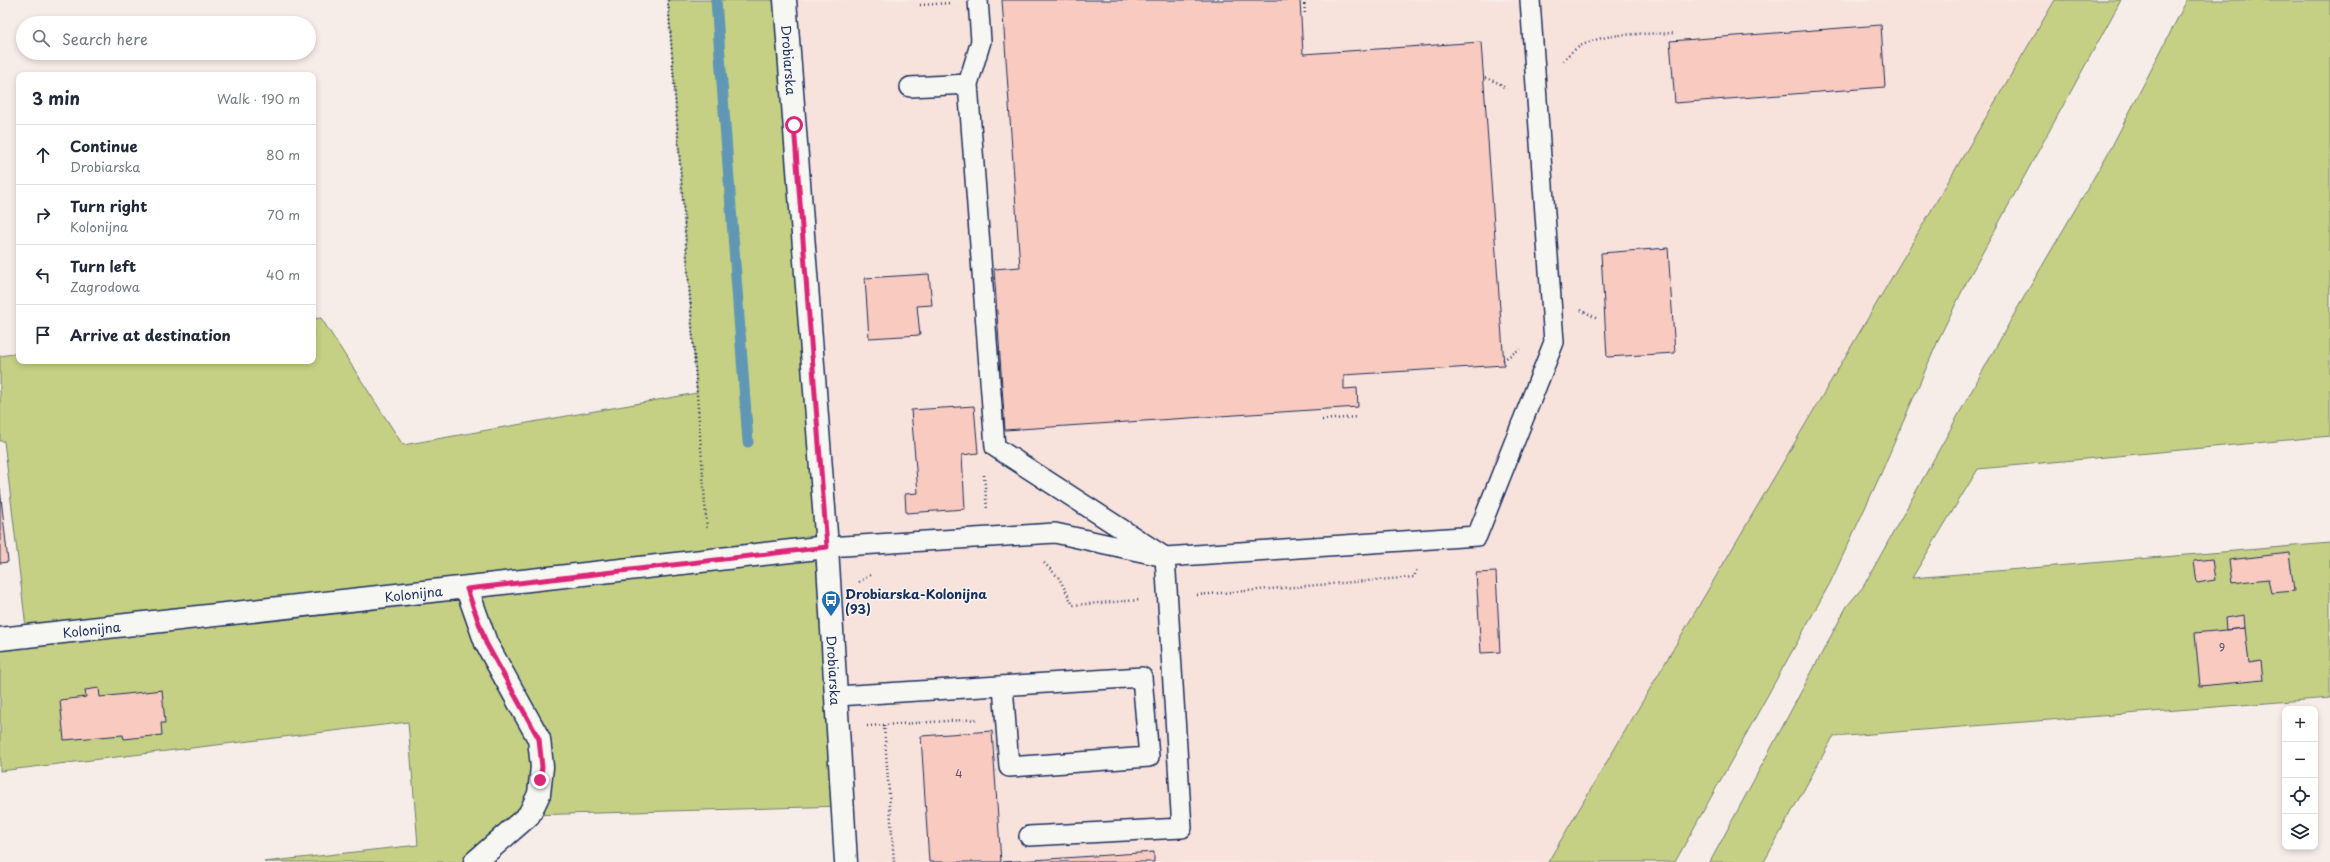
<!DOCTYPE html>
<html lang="en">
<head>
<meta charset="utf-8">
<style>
	:root { --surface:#fff; --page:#f6f6f7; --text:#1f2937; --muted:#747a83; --line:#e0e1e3 }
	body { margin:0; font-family:"Playpen Sans",sans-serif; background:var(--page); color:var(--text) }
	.controls { position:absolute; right:12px; bottom:12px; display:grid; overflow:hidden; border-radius:8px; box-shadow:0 2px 6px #0003 }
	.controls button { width:36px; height:36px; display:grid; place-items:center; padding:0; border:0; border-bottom:1px solid var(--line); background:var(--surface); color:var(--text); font:20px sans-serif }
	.stop { position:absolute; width:12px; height:12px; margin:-9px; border:3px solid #db2777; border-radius:50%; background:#fff }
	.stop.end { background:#db2777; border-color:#fff; box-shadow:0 1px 4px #0008 }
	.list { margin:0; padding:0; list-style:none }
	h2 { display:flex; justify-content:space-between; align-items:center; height:52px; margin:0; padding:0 16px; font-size:17px }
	h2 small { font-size:13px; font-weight:400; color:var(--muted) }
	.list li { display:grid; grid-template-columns:26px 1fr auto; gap:12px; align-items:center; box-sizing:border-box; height:60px; padding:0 16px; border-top:1px solid var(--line) }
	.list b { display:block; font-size:15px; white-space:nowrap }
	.list p { margin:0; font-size:13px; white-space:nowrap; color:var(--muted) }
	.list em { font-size:13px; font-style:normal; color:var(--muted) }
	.icon { flex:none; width:22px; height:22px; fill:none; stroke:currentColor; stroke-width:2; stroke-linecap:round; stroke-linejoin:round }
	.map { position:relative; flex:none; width:2330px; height:862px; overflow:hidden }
	.search { position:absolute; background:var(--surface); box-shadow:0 2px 6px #0003; left:16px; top:16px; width:300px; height:44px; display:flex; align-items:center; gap:10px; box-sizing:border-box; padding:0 14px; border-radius:22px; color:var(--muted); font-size:15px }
	.panel { position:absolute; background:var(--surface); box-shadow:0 2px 6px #0003; left:16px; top:72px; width:300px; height:292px; border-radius:8px }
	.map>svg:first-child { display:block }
	.built { fill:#f8e2dc }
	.green { fill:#c5d084; stroke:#708071 }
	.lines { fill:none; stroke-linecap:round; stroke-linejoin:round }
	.stream { stroke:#6197b4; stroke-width:11 }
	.building { fill:#f9cabf; stroke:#1b2f5e }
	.lane-casing { stroke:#1b2f5e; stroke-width:22 }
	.street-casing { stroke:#1b2f5e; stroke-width:25 }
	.path { stroke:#1b2f5e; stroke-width:2.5; stroke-dasharray:1 3; stroke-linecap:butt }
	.lane { stroke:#f6f6f2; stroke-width:19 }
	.street { stroke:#f6f6f2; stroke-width:22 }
	.route { stroke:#db2777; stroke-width:5 }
	.labels { text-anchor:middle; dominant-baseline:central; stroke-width:3; stroke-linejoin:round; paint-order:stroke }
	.number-label { font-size:11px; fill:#525676 }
	.street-label { font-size:13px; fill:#1b2f5e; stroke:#f6f6f2 }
	.poi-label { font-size:13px; font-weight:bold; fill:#1b2f5e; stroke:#f6f6f2; text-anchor:start }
</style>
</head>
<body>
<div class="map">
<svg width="2330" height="862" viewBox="0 0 2330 862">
	<rect width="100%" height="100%" fill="#f7ede8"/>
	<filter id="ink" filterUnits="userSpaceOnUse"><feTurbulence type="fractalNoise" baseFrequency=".025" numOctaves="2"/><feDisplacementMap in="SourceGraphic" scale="8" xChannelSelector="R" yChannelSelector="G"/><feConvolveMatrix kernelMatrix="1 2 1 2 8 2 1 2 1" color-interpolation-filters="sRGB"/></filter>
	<g filter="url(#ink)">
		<path class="built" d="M785 0H2055L1548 862H860L844 806Z"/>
		<path class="green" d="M668 0H785L844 806 529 815 475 862H264L418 845 408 722 0 771V639L27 636 4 441H0V356L19 353V361H313V319L321 318 403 445 697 393Z
			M2055 0H2121L1967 281 1940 336 1879 478 1830 583 1675 862H1548Z
			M2187 0H2330V436L1978 469 1912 578 2330 543V698L1833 737 1764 862H1710L1847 606 1863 587 2017 309 2110 150Z"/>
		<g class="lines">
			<path class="stream" d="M716 0 748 442"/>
		</g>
		<path class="building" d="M1002 0H1300L1303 54 1481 42 1504 365 1344 375V389L1357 388 1358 407 1005 430 994 269 1020 267Z
			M1881 25 1885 87 1675 103 1670 41Z
			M1668 248 1675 353 1607 357 1601 253Z
			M929 274 932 305 917 306 920 335 869 338 865 278Z
			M974 406 978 453 962 455 965 509 906 513 905 494 918 493 911 410Z
			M0 488 8 562 0 563Z
			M2289 553 2294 591 2271 593 2268 579 2232 583 2229 560Z
			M2212 559 2215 580 2197 583 2194 561Z
			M1496 572 1500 652 1481 653 1476 573Z
			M2244 615 2245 628 2226 630 2225 618Z
			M2245 628 2249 663 2261 661 2263 680 2200 686 2195 633Z
			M99 688 100 697 162 690 165 723H161L162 735 124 739 123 735 64 740 60 700 86 697 85 690Z
			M992 731 1001 862H929L921 736Z
			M1154 852V862H1003Z"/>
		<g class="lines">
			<defs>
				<path id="lane" d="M978 0 981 41 968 84 995 447 1165 557 1182 828 1029 836
					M910 87 968 84
					M827 547 1055 533 1165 557 1477 536 1554 342 1530 0
					M837 696 1142 677 1149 757 1009 767 1003 686"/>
				<g id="street">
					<path id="s1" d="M785 0 827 547 846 862"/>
					<path d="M467 589 486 643 539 739 542 767 539 794 529 815 475 862"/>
					<path id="s2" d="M0 639 827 547"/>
				</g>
			</defs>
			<use href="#lane" class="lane-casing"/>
			<use href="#street" class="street-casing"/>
			<path class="path" d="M668 0 707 530
				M1304 0 1305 15
				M920 5 950 3
				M1563 61C1588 29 1638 35 1675 33
				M1485 78 1499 83 1506 89
				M1581 310 1596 318
				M1503 360 1520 349
				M1322 420 1357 417
				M984 475 987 510
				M1044 563 1059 578 1073 605 1140 600
				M859 582 872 574
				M1197 595 1414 577 1417 569
				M884 725 894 862
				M867 726 978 719"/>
			<use href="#lane" class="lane"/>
			<use href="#street" class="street"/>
		</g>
	</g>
	<g class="lines" filter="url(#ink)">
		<path class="route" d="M540 780 542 767 539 739 486 643 467 589 827 547 794 125"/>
	</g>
	<defs>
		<symbol id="bus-pin" viewBox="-11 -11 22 30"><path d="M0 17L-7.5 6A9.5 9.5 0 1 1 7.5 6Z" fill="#1f6fb2" stroke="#f6f6f2"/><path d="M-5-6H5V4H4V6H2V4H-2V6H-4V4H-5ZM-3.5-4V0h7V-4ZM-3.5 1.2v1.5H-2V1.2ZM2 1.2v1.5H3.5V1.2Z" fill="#fff"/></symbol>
	</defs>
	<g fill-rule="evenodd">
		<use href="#bus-pin" x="820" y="589" width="22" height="30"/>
	</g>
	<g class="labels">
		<g class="number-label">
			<text x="2222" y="647">9</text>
			<text x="959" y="773">4</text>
		</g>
		<g class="street-label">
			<text stroke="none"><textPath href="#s1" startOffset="60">Drobiarska</textPath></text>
			<text stroke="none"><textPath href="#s2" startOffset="416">Kolonijna</textPath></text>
			<text stroke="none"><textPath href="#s2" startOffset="92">Kolonijna</textPath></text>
			<text stroke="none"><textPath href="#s1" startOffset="672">Drobiarska</textPath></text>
		</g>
		<g class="poi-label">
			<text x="845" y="593">Drobiarska-Kolonijna<tspan x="845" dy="15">(93)</tspan></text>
		</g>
	</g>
</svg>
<div class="controls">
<button>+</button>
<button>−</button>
<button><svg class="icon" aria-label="locate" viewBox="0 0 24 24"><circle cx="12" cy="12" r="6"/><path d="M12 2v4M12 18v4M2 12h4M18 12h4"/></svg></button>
<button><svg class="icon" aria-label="layers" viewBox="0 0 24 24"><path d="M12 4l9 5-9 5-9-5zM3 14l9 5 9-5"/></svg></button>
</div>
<div class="stop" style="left:794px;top:125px"></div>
<div class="stop end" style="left:540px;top:780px"></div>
<div class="search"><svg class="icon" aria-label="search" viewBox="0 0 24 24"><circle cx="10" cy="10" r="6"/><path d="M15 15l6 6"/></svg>Search here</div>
<section class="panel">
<h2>3 min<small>Walk · 190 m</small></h2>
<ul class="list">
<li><svg class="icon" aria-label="ahead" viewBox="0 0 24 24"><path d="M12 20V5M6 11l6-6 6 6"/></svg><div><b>Continue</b><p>Drobiarska</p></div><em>80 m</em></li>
<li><svg class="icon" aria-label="right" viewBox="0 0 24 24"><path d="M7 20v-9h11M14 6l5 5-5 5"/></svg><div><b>Turn right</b><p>Kolonijna</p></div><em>70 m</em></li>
<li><svg class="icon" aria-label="left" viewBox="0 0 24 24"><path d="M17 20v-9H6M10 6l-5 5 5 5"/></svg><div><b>Turn left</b><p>Zagrodowa</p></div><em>40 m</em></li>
<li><svg class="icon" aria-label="arrive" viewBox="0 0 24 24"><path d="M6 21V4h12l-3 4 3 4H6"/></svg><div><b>Arrive at destination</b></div></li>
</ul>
</section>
</div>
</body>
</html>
